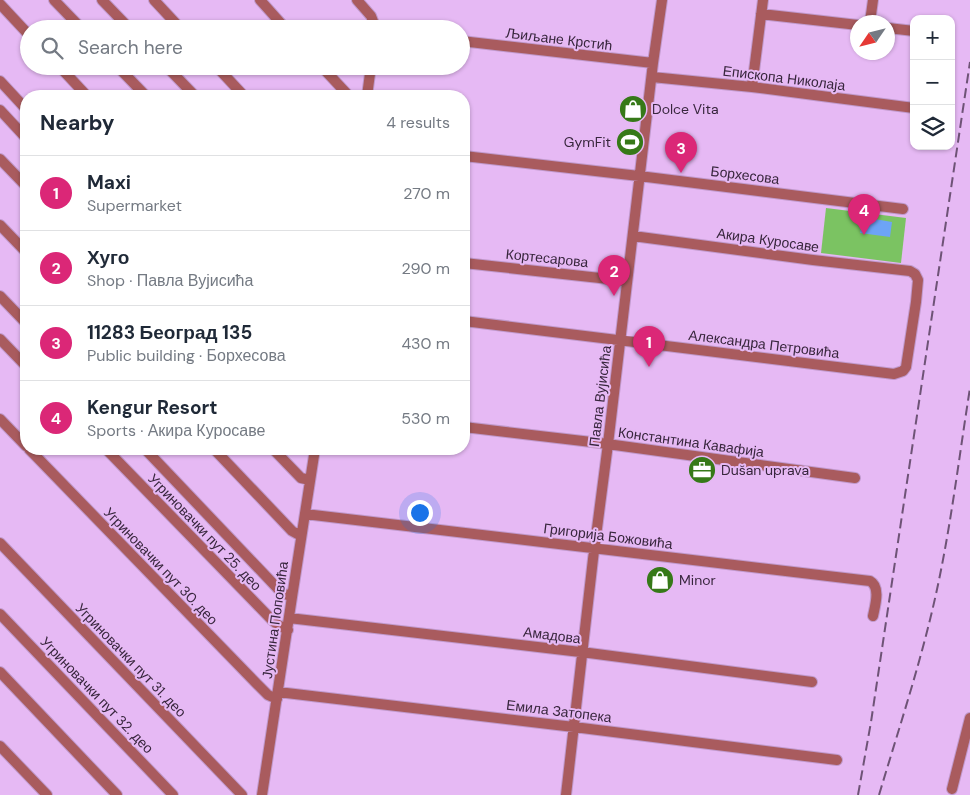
<!DOCTYPE html>
<html lang="en">
<head>
<meta charset="utf-8">
<style>
	:root { --surface:#fff; --page:#f2f2f3; --text:#1f2937; --muted:#747a83; --line:#e0e1e3; --accent:#db2777 }
	body { margin:0; font-family:"DM Sans",sans-serif; background:var(--page); color:var(--text) }
	.controls { position:absolute; right:15px; top:15px; display:grid; overflow:hidden; border-radius:10px; box-shadow:0 1px 4px #0004 }
	.controls button { width:45px; height:45px; display:grid; place-items:center; padding:0; border:0; border-bottom:1px solid var(--line); background:var(--surface); color:var(--text); font:25px sans-serif }
	.compass { position:absolute; left:850px; top:15px; width:45px; height:45px; border-radius:50%; background:var(--surface); box-shadow:0 1px 4px #0004; rotate:235deg }
	.you { position:absolute; left:419px; top:512px; width:18px; height:18px; margin:-12px; border:4px solid #fff; border-radius:50%; background:#1a73e8; box-shadow:0 0 0 8px #1a73e833 }
	.badge { display:grid; place-items:center; width:32px; height:32px; border-radius:50%; background:var(--accent); color:#fff; font-size:16px; font-weight:700 }
	.pin { position:absolute; translate:-50% -41px; filter:drop-shadow(0 1px 2px #0008) }
	.pin::after { content:''; position:absolute; top:26px; width:18px; height:15px; background:inherit; clip-path:polygon(0 0,100% 0,50% 100%) }
	.list { margin:0; padding:0; list-style:none }
	h2 { display:flex; justify-content:space-between; align-items:center; height:65px; margin:0; padding:0 20px; font-size:21px }
	h2 small { font-size:16px; font-weight:400; color:var(--muted) }
	.list li { display:grid; grid-template-columns:32px 1fr auto; gap:15px; align-items:center; box-sizing:border-box; height:75px; padding:0 20px; border-top:1px solid var(--line) }
	.list b { display:block; font-size:19px; white-space:nowrap }
	.list p { margin:0; font-size:16px; white-space:nowrap; color:var(--muted) }
	.list em { font-size:16px; font-style:normal; color:var(--muted) }
	.icon { flex:none; width:28px; height:28px; fill:none; stroke:currentColor; stroke-width:2; stroke-linecap:round; stroke-linejoin:round }
	.map { position:relative; flex:none; width:970px; height:795px; overflow:hidden }
	.search { position:absolute; background:var(--surface); box-shadow:0 1px 4px #0004; left:20px; top:20px; width:450px; height:55px; display:flex; align-items:center; gap:12px; box-sizing:border-box; padding:0 18px; border-radius:28px; color:var(--muted); font-size:19px }
	.panel { position:absolute; background:var(--surface); box-shadow:0 1px 4px #0004; left:20px; top:90px; width:450px; height:365px; border-radius:20px }
	.map>svg:first-child { display:block }
	.green { fill:#7bc362 }
	.water { fill:#6da4f6 }
	.lines { fill:none; stroke-linecap:round; stroke-linejoin:round }
	.minor-casing { stroke:#c099cc; stroke-width:12 }
	.minor { stroke:#a95b5e; stroke-width:10 }
	.rail { stroke:#6e5376; stroke-width:2; stroke-dasharray:10 5; stroke-linecap:butt }
	.labels { text-anchor:middle; dominant-baseline:central; stroke-width:4; stroke-linejoin:round; paint-order:stroke }
	.street-label { font-size:14px; fill:#38263d; stroke:#e6b9f4 }
	.poi-label { font-size:14px; fill:#38263d; stroke:#e6b9f4; text-anchor:start }
</style>
</head>
<body>
<div class="map">
<svg width="970" height="795" viewBox="0 0 970 795">
	<rect width="100%" height="100%" fill="#e6b9f4"/>
	<path class="green" d="M826 208 906 218 901 263 821 253Z"/>
	<path class="water" d="M863 217 892 222 890 237 860 233Z"/>
	<g class="lines">
		<defs>
			<path id="minor" d="M54 0 82 29
				M102 0 130 29
				M154 0 181 29
				M260 0 286 29
				M357 0 371 16 376 29
				M0 4 29 35
				M761 14 858 25
				M870 22 873 0
				M888 28 914 31
				M461 41 653 63
				M59 66 87 96
				M117 66 146 96
				M166 66 195 96
				M216 66 244 96
				M321 66 349 96
				M652 77 752 87 914 108
				M0 81 26 109
				M752 87 763 0
				M367 96 371 66
				M0 110 26 138
				M464 156 639 176 903 209
				M0 159 26 186
				M0 225 26 252
				M464 263 627 281
				M0 296 26 323
				M464 321 894 374 903 371 906 367 916 302 918 280 915 274 910 271 813 260 633 236
				M0 339 26 366
				M0 419 26 446
				M464 427 600 443 855 478
				M29 449 257 684 268 695 277 699
				M106 449 272 620 278 625 288 630
				M145 449 281 592 292 597
				M214 449 292 531 301 536
				M273 449 301 478 310 480
				M305 514 870 581C881 587 875 606 873 616
				M0 543 242 795
				M0 614 173 795
				M289 618 589 653 812 682
				M0 672 117 795
				M278 692 574 727 837 760
				M0 746 47 795
				M952 789 970 718
				M262 795 292 597 315 449
				M566 795 593 559 608 444 653 63 662 0"/>
		</defs>
		<use href="#minor" class="minor-casing"/>
		<use href="#minor" class="minor"/>
		<path class="rail" d="M858 795 871 722 970 62
			M879 795C899 728 921 662 936 594 951 526 959 457 970 388"/>
	</g>
	<defs>
		<symbol id="shop-disc" viewBox="-11 -11 22 22"><circle r="9.5" fill="#367918" stroke="#e6b9f4"/><path d="M-5-2.5h2.3a2.7 3.5 0 0 1 5.4 0H5L5.5 6h-11ZM-1.5-2.5h3a1.5 2.3 0 0 0-3 0Z" fill="#fff"/></symbol>
		<symbol id="stadium-disc" viewBox="-11 -11 22 22"><circle r="9.5" fill="#367918" stroke="#e6b9f4"/><path d="M0-5a6.5 5 0 1 0 0 10a6.5 5 0 1 0 0-10ZM-3.5-1.8h7v3.6h-7Z" fill="#fff"/></symbol>
		<symbol id="office-disc" viewBox="-11 -11 22 22"><circle r="9.5" fill="#367918" stroke="#e6b9f4"/><path d="M-6-3h4V-5.5h4V-3h4V5H-6ZM-1-4.5V-3h2v-1.5ZM-6 0V1H6V0Z" fill="#fff"/></symbol>
	</defs>
	<g fill-rule="evenodd">
		<use href="#shop-disc" x="617" y="93" width="32" height="32"/>
		<use href="#stadium-disc" x="614" y="126" width="32" height="32"/>
		<use href="#office-disc" x="686" y="454" width="32" height="32"/>
		<use href="#shop-disc" x="644" y="564" width="32" height="32"/>
	</g>
	<g class="labels">
		<g class="street-label">
			<text transform="translate(559 39) rotate(7)">Љиљане Крстић</text>
			<text transform="translate(784 78) rotate(7)">Епископа Николаја</text>
			<text transform="translate(745 175) rotate(7)">Борхесова</text>
			<text transform="translate(768 240) rotate(8)">Акира Куросаве</text>
			<text transform="translate(547 258) rotate(6)">Кортесарова</text>
			<text transform="translate(764 344) rotate(7)">Александра Петровића</text>
			<text transform="translate(600 396) rotate(-83)">Павла Вујисића</text>
			<text transform="translate(691 442) rotate(8)">Константина Кавафија</text>
			<text transform="translate(205 532) rotate(46)">Угриновачки пут 25. део</text>
			<text transform="translate(608 536) rotate(7)">Григорија Божовића</text>
			<text transform="translate(161 566) rotate(46)">Угриновачки пут 30. део</text>
			<text transform="translate(275 620) rotate(-82)">Јустина Поповића</text>
			<text transform="translate(552 635) rotate(7)">Амадова</text>
			<text transform="translate(131 660) rotate(46)">Угриновачки пут 31. део</text>
			<text transform="translate(97 695) rotate(46)">Угриновачки пут 32. део</text>
			<text transform="translate(559 711) rotate(7)">Емила Затопека</text>
		</g>
		<g class="poi-label">
			<text x="652" y="109">Dolce Vita</text>
			<text x="611" y="142" text-anchor="end">GymFit</text>
			<text x="721" y="470">Dušan uprava</text>
			<text x="679" y="580">Minor</text>
		</g>
	</g>
</svg>
<div class="controls">
<button>+</button>
<button>−</button>
<button><svg class="icon" aria-label="layers" viewBox="0 0 24 24"><path d="M12 4l9 5-9 5-9-5zM3 14l9 5 9-5"/></svg></button>
</div>
<svg class="compass" viewBox="-18 -18 36 36"><path d="M0-13l5 13h-10z" fill="#e53935"/><path d="M0 13l5-13h-10z" fill="#747a83"/></svg>
<div class="you"></div>
<div class="pin badge" style="left:649px;top:367px">1</div>
<div class="pin badge" style="left:614px;top:296px">2</div>
<div class="pin badge" style="left:681px;top:173px">3</div>
<div class="pin badge" style="left:864px;top:235px">4</div>
<div class="search"><svg class="icon" aria-label="search" viewBox="0 0 24 24"><circle cx="10" cy="10" r="6"/><path d="M15 15l6 6"/></svg>Search here</div>
<section class="panel">
<h2>Nearby<small>4 results</small></h2>
<ul class="list">
<li><span class="badge">1</span><div><b>Maxi</b><p>Supermarket</p></div><em>270 m</em></li>
<li><span class="badge">2</span><div><b>Хуго</b><p>Shop · Павла Вујисића</p></div><em>290 m</em></li>
<li><span class="badge">3</span><div><b>11283 Београд 135</b><p>Public building · Борхесова</p></div><em>430 m</em></li>
<li><span class="badge">4</span><div><b>Kengur Resort</b><p>Sports · Акира Куросаве</p></div><em>530 m</em></li>
</ul>
</section>
</div>
</body>
</html>
